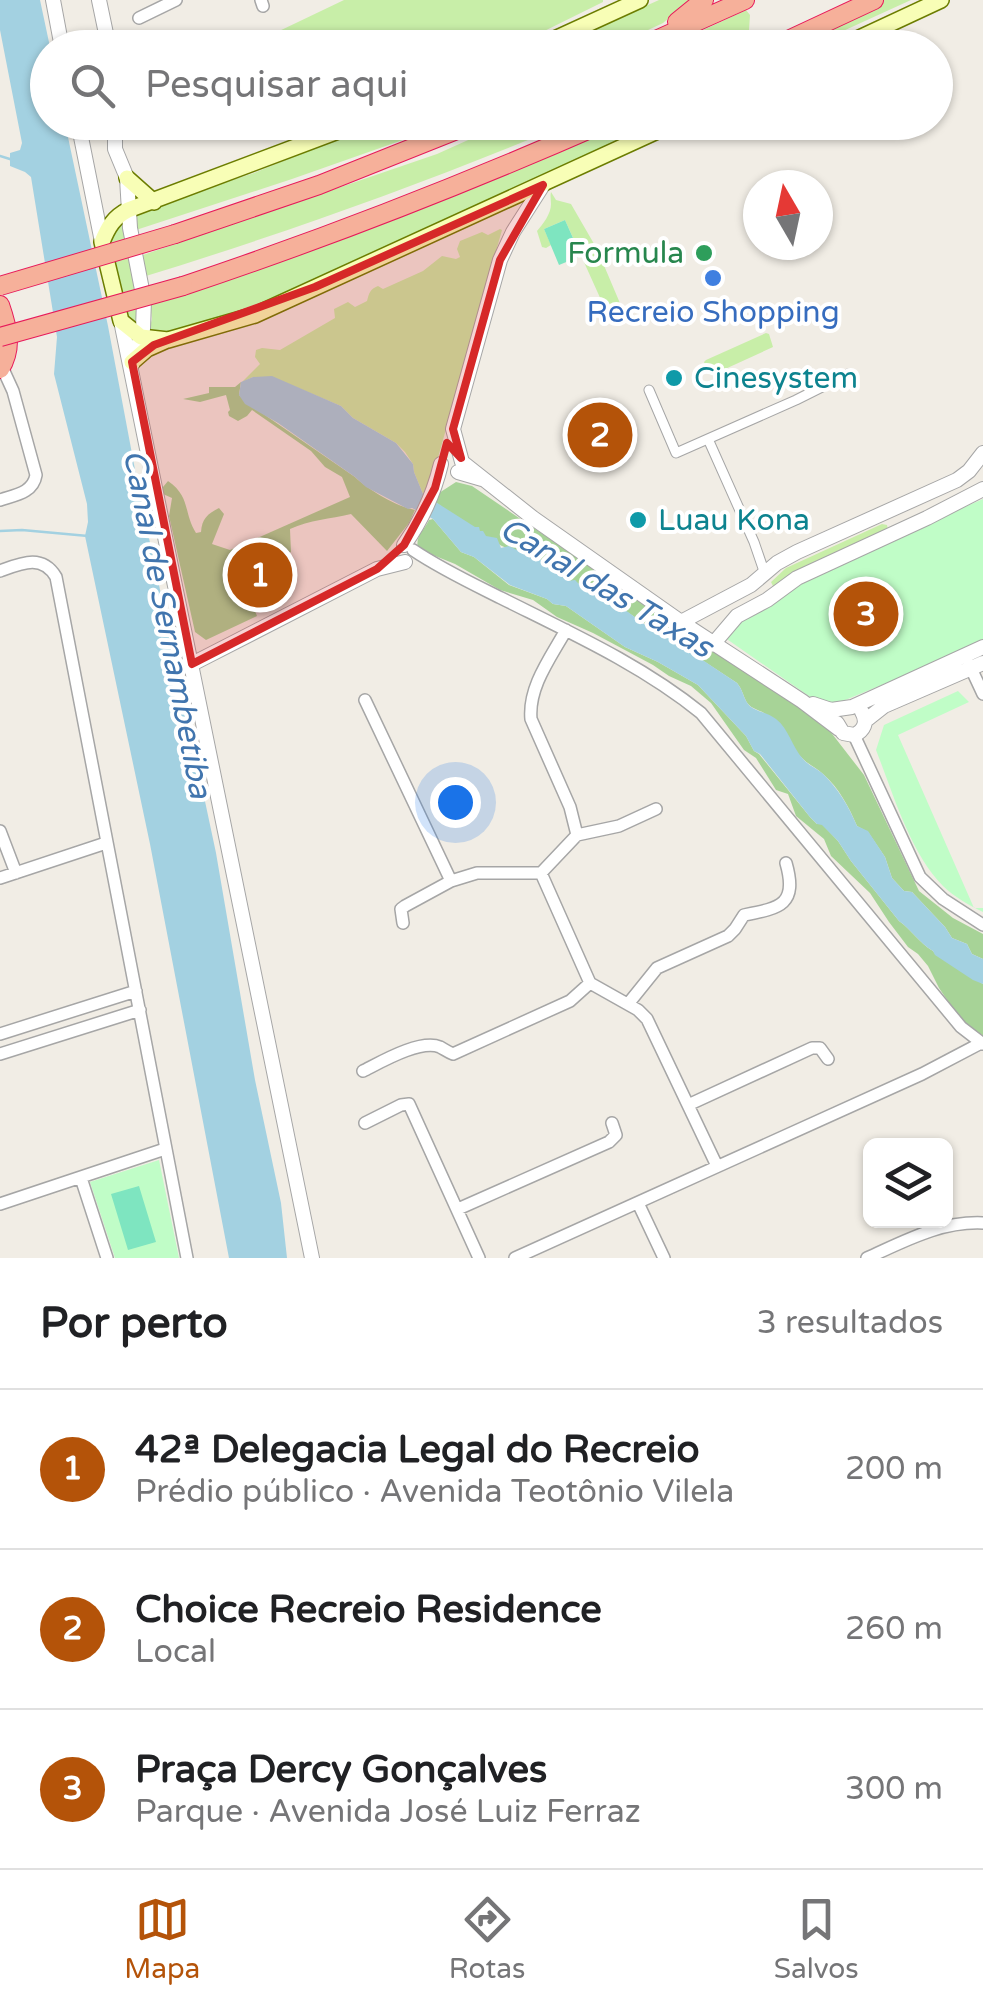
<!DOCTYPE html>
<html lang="pt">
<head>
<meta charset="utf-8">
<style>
	:root { --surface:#fff; --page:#f2f2f2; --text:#202124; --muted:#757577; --line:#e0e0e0; --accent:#b45309 }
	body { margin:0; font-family:"Varela Round",sans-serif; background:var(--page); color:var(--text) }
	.controls { position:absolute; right:30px; bottom:30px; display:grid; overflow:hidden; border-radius:15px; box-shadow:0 2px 8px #0004 }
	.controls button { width:90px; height:90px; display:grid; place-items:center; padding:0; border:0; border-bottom:2px solid var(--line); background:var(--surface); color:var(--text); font:50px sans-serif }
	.compass { position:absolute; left:743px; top:170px; width:90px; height:90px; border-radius:50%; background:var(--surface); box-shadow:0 2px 8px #0004; rotate:351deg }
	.you { position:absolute; left:455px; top:802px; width:35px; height:35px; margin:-25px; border:8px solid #fff; border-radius:50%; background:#1a73e8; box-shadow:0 0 0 15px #1a73e833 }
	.badge { display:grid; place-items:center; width:65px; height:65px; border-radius:50%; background:var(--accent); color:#fff; font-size:32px; font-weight:700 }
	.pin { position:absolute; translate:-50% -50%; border:5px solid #fff; box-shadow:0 2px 10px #0006 }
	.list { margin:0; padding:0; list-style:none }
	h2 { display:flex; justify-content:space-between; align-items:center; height:130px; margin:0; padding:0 40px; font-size:42px }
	h2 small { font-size:32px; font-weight:400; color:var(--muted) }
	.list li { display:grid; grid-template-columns:65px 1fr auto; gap:30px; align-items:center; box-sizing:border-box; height:160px; padding:0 40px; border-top:2px solid var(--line) }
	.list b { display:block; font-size:38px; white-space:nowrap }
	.list p { margin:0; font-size:32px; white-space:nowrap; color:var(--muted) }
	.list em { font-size:32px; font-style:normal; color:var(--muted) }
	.icon { flex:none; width:55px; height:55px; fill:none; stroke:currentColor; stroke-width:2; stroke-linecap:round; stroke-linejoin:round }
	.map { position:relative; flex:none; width:983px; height:1258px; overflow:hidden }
	.search { position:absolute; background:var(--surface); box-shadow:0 2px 8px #0004; left:30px; right:30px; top:30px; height:110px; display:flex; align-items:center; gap:25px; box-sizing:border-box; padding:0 35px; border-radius:55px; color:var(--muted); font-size:38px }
	.sheet { height:610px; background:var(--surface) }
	nav { display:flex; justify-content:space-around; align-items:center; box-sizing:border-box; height:140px; border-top:2px solid var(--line); background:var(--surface); font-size:28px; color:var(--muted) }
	nav a { display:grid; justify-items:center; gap:5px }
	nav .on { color:var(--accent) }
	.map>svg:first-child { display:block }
	.grass { fill:#c8eea8 }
	.forest { fill:#a7d397 }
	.park { fill:#c0fdc7 }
	.pitch { fill:#7ee5c0 }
	.water { fill:#a3d1e1 }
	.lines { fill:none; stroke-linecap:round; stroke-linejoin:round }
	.stream { stroke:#a3d1e1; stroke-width:2.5 }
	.pedestrian-casing { stroke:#a6a6a6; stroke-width:11 }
	.minor-casing { stroke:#a6a6a6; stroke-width:14 }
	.tertiary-casing { stroke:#a6a6a6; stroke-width:16 }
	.secondary-casing { stroke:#6c7d00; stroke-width:18 }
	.trunk-casing { stroke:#e71a5a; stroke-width:20 }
	.pedestrian { stroke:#fff; stroke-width:9 }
	.minor { stroke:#fff; stroke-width:11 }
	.tertiary { stroke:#fff; stroke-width:14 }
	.secondary { stroke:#f8feb6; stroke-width:15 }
	.trunk { stroke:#f6b09a; stroke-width:18 }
	.trunk-bridge-casing { stroke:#e71a5a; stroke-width:20; stroke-linecap:butt }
	.trunk-bridge { stroke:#f6b09a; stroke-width:18 }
	.marked { fill:#d62828; fill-opacity:0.2; stroke:#d62828; stroke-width:8; stroke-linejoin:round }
	.leisure-dot { fill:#2e9e5b; stroke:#fff; stroke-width:4 }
	.shop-dot { fill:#3f7fe0; stroke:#fff; stroke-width:4 }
	.culture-dot { fill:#0f9aa8; stroke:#fff; stroke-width:4 }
	.labels { text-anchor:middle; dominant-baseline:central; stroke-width:8; stroke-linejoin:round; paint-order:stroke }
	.leisure-label { font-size:30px; fill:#27864d; stroke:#fff; text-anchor:end }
	.shop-label { font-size:30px; fill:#366cbe; stroke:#fff }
	.culture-label { font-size:30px; fill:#0d838f; stroke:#fff; text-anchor:start }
	.water-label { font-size:32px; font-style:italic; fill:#4175ae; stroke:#fff }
</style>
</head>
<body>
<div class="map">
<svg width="983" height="1258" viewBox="0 0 983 1258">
	<rect width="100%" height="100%" fill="#f1ede5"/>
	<path class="grass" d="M344 0H603V2L512 47H270L275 33Z
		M659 0H691L663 23 612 47 552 48Z
		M881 0H911L808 47 782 48Z
		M746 10 750 15 749 30 758 37 735 47H667Z
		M375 123H451L292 179 136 230 130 213 254 173Z
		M506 123H569C431 181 289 232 146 276L143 255 437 154Z
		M621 123H657L280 296 167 335 148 334 152 319 150 298 486 178Z
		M551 192 556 200 571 204 597 249 625 315 611 322 565 220 544 229 551 245 546 248 542 247 537 231C543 224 551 214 551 204 551 200 550 196 551 192Z
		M122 217C133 248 144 298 139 330L123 314 110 242Z
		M500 229 502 230 434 472 423 494 414 472 413 464 405 452 396 443 353 418 341 406 272 377H253L242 382 260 364 255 357 256 350 262 348 280 350 335 318 334 309 348 302 355 307 367 301C369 293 370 289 378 286L383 289 423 271 442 256 456 259 460 257 457 249 460 241 482 232 488 235Z
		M766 333 769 334 773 347 712 375 709 374 704 362 706 360Z
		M882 524 887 525 888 530 775 590 771 582 786 568Z"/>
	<path class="forest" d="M241 382 239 395 252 406 355 477C370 491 396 506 415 510L409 523 387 551 351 514C330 519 310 520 290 529L291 552 272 559 264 548 235 559 257 616 206 640 195 632 169 516 172 498 163 494V487L168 481C191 497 183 512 196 533L201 532C202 519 207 514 219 508L224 514 212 544 230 550 350 497 342 477 325 467 311 451 252 410 247 416 238 421 229 416 228 412 230 410 226 395 200 402 183 399 209 393V387H235Z
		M456 482 472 486 826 726 864 775 919 891 953 918 983 934V959L972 954 967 944 952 938 945 927 912 892 904 891 892 878 885 857 868 832 857 826C849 807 839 788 823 774 817 768 809 765 803 759 790 746 781 729 768 716 762 710 753 710 748 704 743 697 743 690 737 683L673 641 670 633C645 628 627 610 605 598 581 584 554 577 536 554 506 558 461 519 435 502L439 493Z
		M433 519 461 552 474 557 509 585 547 599 553 604 566 606 625 647 658 662 698 685 746 736 754 751 759 754 810 817 817 824H822L838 841 851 861 899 921C911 929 919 943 933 951L936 955 983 984V1038L977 1037 956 1013 939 988 928 966 918 954 908 947 889 922 870 893 831 856 824 839 796 816 788 794 776 790 756 758 744 750 711 703 691 686 669 676 653 665 593 633 557 617 533 600 500 590 455 564 418 549C415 535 424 531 429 520Z"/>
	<path class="park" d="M983 499V643L826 708 721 635 806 580 900 535Z
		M958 691 969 702 898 735 974 908H983V912C970 906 953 896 943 886 910 853 893 793 876 750L884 725Z
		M159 1160 179 1258H115L90 1182Z"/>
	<path class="pitch" d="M565 220 581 256 559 265 544 229Z
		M139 1186 156 1242 128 1250 111 1194Z"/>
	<path class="water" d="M0 0H40L50 47 48 48V122L65 123 108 326 139 491 216 853 255 1080 281 1203 287 1258H229L150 844 85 536 88 522 87 504 54 374 57 337 31 177 25 172 10 166V153L20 150 22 143 0 30Z
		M272 376 341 406 353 418 396 443 413 464 414 472 423 494 475 527H479L480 531H483L486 536 497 538 501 548 509 546 529 556 540 555 541 561 568 581 575 580 580 585 628 612 648 627 661 631 666 629 674 641 737 683C743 690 743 697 748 704 754 712 768 712 776 719 789 729 792 747 803 759 808 765 816 768 822 773 838 788 849 807 857 826L868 831 885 857 892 878 904 891 912 892 945 927 952 938 967 944 972 954 983 959V984L973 980 935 955 933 951C919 943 911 929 899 921L851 861 838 841 822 825 817 824 810 817 760 754 754 751 746 736 698 685 658 662 625 647 566 606 553 604 547 599 510 585 474 557 461 552 433 519 412 508 408 509 366 487 355 477 278 423 245 404 239 395 241 382 253 377Z"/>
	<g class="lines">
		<path class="stream" d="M0 156 13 160
			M0 531 22 530 88 536"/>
		<defs>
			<path id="pedestrian" d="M649 390 676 453 796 400 848 374
				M708 439 754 542 765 574"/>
			<path id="minor" d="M261 0 263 6
				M139 18 176 0
				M0 500C15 495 33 493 36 475L13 391 2 367
				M413 550C441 569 471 583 501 598 569 632 642 665 701 713L961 1027 983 1044
				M0 571C22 563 42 554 56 577L187 1258
				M566 630C551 657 528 687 531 719L570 807 577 835 541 873 590 983 638 1010 647 1019 717 1166
				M969 664 983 694
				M365 700 451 881
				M854 735 920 877 943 899 983 925
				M0 831 16 873
				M577 835 619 826 656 809
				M0 878 106 843
				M403 923 401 909 405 906 451 881 477 873H541
				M628 1004 657 968 728 936 735 929 744 915C780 908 798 905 786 863
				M0 1034 136 991
				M0 1054 140 1010
				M363 1071C381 1062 420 1039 440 1047 444 1049 448 1052 453 1054L570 1001 590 983
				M688 1105 812 1048H820L828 1059
				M365 1123 401 1105 409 1104 479 1258
				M81 1178 107 1258
				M638 1203 664 1258
				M0 1204 165 1149
				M458 1209 609 1142 616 1135 612 1123
				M515 1258 922 1074 981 1043
				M867 1258C905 1241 941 1221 983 1223"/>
			<path id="tertiary" d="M53 0 62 48
				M99 0 109 48
				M78 122 102 242
				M115 122V149L127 178 130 228 144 300 143 329 132 365
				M543 185 513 232 500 260 453 429 462 462 533 518 681 622 802 701 839 729
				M121 321 312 1258
				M458 472 482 479
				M404 545C422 520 434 493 441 464
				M681 622 751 585 777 563 797 552 957 480 969 471 983 453
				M714 643 737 616 767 600 797 578 927 518 983 489
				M192 664 377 569 405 562
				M813 704 831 710 852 707 983 647
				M865 721 884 706 983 663
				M837 723 843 733 854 735C864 731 868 722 862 712"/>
			<path id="secondary" d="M535 48 640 0
				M838 48 941 0
				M362 122 128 210C114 217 108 227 102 242L121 321 141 337 168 340 255 315 677 122
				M127 178 154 202
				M132 362 147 349 165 341"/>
			<path id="trunk" d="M677 22 704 0
				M638 48 745 0
				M771 48 874 0
				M175 234 319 185 477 122
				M183 286C327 238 467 183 606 122
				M0 305C8 328 13 348 0 369"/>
		</defs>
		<use href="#pedestrian" class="pedestrian-casing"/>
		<use href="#minor" class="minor-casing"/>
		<use href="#tertiary" class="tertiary-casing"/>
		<use href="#secondary" class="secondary-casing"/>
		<use href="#trunk" class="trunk-casing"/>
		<use href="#pedestrian" class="pedestrian"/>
		<use href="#minor" class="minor"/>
		<use href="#tertiary" class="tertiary"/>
		<use href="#secondary" class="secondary"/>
		<use href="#trunk" class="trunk"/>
		<defs>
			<path id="trunk-bridge" d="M0 286 175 234
				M0 337 183 286"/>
		</defs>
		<use href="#trunk-bridge" class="trunk-bridge-casing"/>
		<use href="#trunk-bridge" class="trunk-bridge"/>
	</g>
	<path class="marked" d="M543 185 500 260 453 429 461 458 447 443 435 488 404 545 377 569 192 664 132 362 154 345 315 287Z"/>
	<circle class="leisure-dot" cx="704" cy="253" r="10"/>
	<circle class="shop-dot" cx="713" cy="278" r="10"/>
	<g class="culture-dot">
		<circle cx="674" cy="378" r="10"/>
		<circle cx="638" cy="520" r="10"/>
	</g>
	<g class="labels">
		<g class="leisure-label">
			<text x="684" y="253">Formula</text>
		</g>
		<g class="shop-label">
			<text x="713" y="312">Recreio Shopping</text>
		</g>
		<g class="culture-label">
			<text x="694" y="378">Cinesystem</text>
			<text x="658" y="520">Luau Kona</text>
		</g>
		<g class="water-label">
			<text transform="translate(606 588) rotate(31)">Canal das Taxas</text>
			<text transform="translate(167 624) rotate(79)">Canal de Sernambetiba</text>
		</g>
	</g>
</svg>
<div class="controls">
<button><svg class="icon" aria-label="layers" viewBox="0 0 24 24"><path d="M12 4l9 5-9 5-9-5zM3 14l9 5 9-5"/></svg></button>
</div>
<svg class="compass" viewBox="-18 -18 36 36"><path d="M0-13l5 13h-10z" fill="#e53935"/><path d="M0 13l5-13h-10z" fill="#757577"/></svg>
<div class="you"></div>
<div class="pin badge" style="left:260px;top:575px">1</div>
<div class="pin badge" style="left:600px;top:435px">2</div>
<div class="pin badge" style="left:866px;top:614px">3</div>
<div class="search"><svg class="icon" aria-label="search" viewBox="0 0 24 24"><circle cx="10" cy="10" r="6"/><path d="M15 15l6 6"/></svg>Pesquisar aqui</div>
</div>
<section class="sheet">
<h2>Por perto<small>3 resultados</small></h2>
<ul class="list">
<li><span class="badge">1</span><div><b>42ª Delegacia Legal do Recreio</b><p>Prédio público · Avenida Teotônio Vilela</p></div><em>200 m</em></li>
<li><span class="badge">2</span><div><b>Choice Recreio Residence</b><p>Local</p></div><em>260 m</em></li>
<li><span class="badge">3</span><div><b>Praça Dercy Gonçalves</b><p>Parque · Avenida José Luiz Ferraz</p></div><em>300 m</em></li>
</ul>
</section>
<nav>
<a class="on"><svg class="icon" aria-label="map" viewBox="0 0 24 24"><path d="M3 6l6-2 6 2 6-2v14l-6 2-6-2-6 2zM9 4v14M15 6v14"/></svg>Mapa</a>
<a><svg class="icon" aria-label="directions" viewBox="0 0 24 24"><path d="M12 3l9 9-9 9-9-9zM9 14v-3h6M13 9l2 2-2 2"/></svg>Rotas</a>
<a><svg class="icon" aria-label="saved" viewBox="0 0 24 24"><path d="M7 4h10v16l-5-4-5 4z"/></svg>Salvos</a>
</nav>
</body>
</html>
